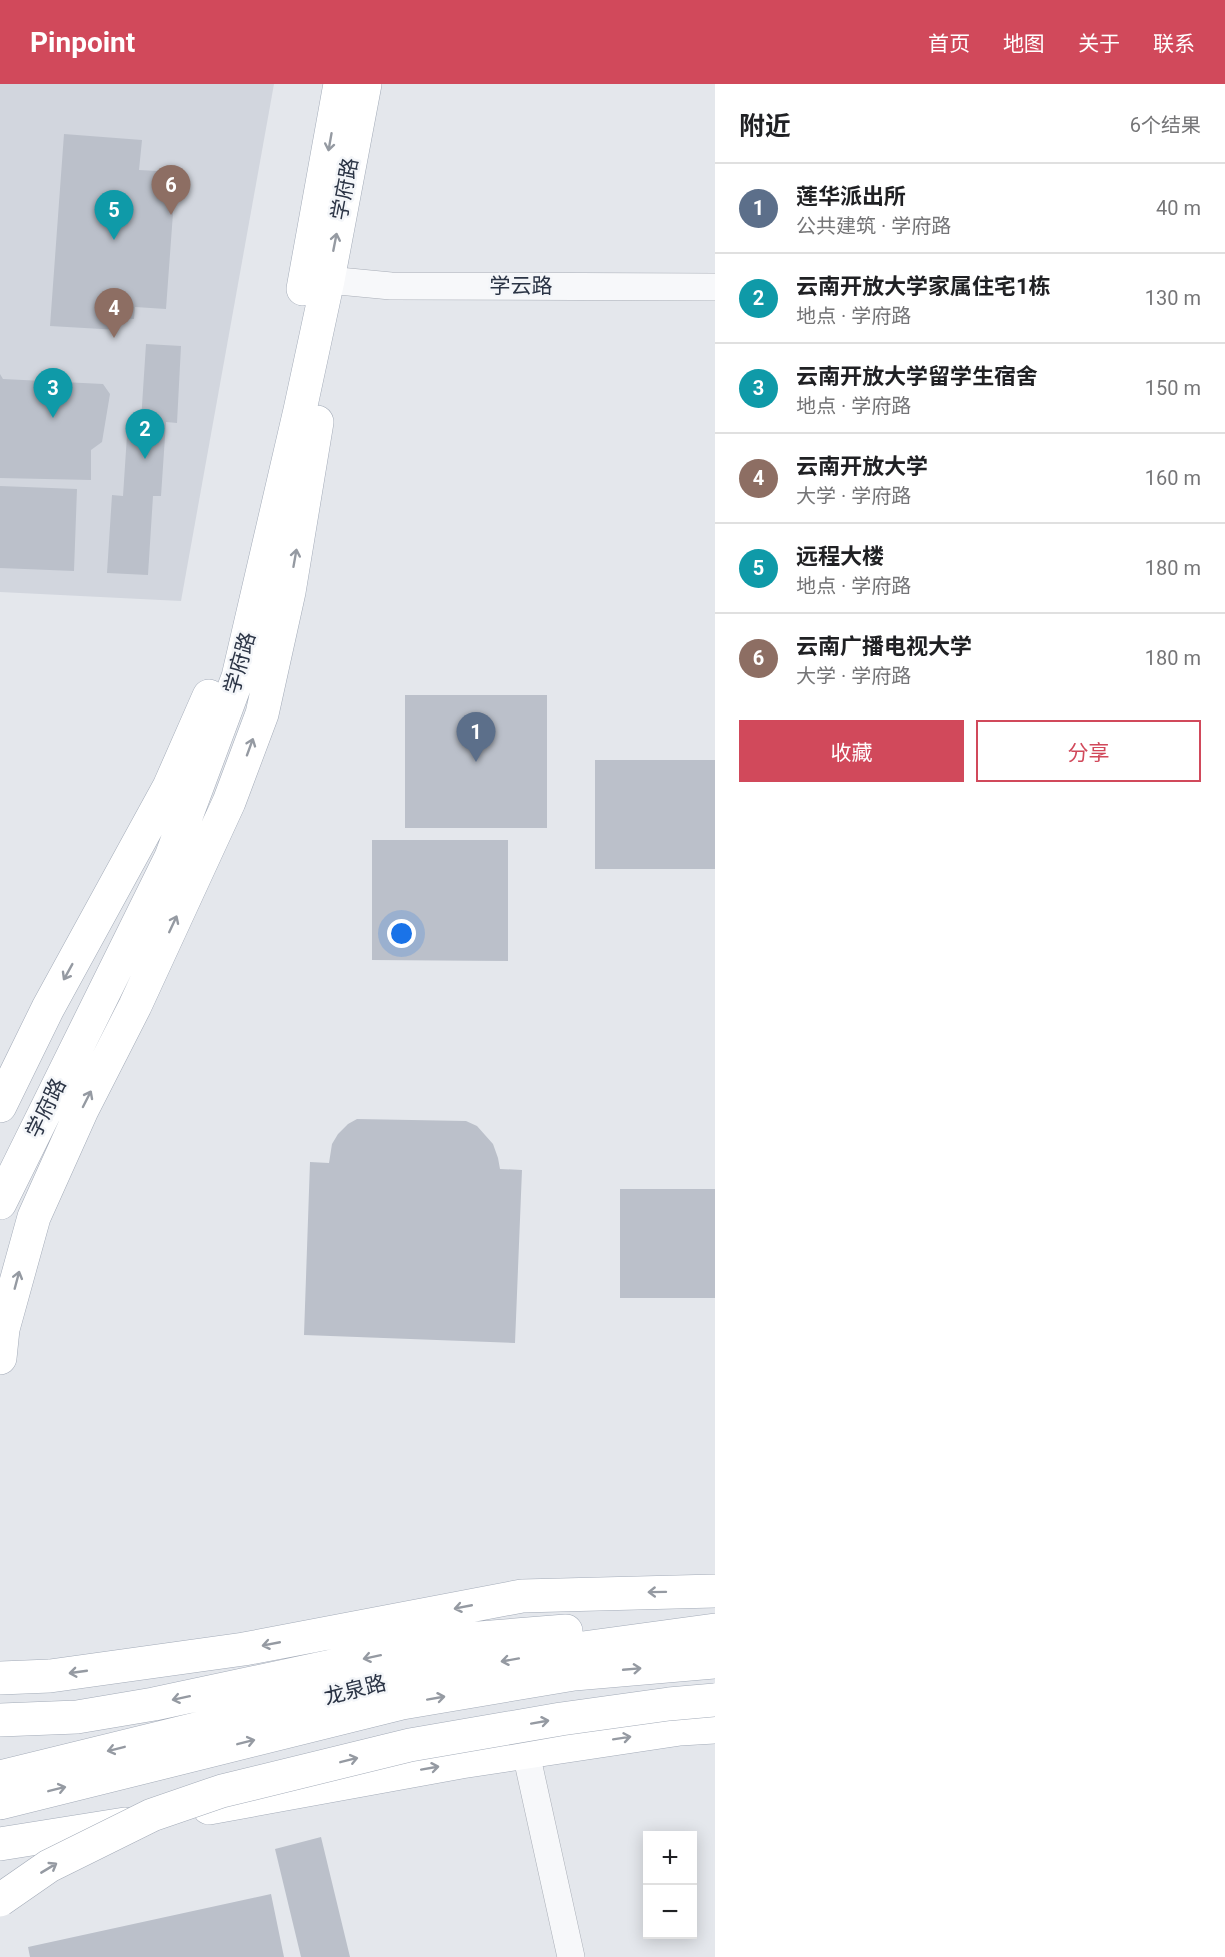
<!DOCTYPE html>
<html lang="zh">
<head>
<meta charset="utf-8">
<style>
	:root { --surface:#fff; --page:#f2f2f2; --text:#202124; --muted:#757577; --line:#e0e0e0; --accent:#d1495b }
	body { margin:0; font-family:Roboto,"Noto Sans SC",sans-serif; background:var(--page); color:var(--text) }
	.controls { position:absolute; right:18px; bottom:18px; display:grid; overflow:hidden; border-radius:0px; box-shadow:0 3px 15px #0003 }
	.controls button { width:54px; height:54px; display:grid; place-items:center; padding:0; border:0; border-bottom:2px solid var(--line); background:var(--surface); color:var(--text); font:30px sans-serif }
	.you { position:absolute; left:402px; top:850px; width:21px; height:21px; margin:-15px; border:4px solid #fff; border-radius:50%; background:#1a73e8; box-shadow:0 0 0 9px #1a73e833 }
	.badge { display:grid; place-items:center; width:39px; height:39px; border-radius:50%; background:var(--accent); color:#fff; font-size:20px; font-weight:700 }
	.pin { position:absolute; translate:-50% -50px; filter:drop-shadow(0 2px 3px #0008) }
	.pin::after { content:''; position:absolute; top:32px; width:21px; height:18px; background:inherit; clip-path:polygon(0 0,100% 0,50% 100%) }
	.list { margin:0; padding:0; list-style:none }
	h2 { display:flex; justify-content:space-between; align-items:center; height:78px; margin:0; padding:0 24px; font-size:26px }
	h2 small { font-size:20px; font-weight:400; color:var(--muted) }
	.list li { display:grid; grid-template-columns:39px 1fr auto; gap:18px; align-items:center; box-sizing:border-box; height:90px; padding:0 24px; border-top:2px solid var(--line) }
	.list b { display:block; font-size:22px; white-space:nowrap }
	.list p { margin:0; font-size:20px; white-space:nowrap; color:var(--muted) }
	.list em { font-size:20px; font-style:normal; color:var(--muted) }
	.actions { display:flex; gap:12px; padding:18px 24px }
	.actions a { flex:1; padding:14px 0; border:2px solid var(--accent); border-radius:0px; text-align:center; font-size:21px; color:var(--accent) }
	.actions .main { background:var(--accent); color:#fff }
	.map { position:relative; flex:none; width:715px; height:1873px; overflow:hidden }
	header { display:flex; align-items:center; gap:36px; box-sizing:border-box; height:84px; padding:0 30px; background:var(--accent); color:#fff }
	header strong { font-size:28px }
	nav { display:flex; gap:33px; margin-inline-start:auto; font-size:21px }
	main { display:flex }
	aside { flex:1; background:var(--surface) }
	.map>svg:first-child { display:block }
	.built { fill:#d2d6de }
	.building { fill:#bbc0ca }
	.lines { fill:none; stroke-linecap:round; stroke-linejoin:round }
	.street-casing { stroke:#a9aeb7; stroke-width:28 }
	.primary-casing { stroke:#a3abb8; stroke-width:34 }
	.street { stroke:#f7f8fa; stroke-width:27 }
	.primary { stroke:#fff; stroke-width:33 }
	.primary-bridge-casing { stroke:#a3abb8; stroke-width:34; stroke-linecap:butt }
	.primary-bridge { stroke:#fff; stroke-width:33 }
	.oneway { stroke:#959aa2 }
	.labels { text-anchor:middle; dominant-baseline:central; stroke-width:5; stroke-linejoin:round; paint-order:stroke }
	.street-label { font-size:21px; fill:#2b3445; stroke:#f4f6f9 }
</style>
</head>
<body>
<header>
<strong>Pinpoint</strong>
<nav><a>首页</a><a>地图</a><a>关于</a><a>联系</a></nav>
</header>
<main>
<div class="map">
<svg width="715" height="1873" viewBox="0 0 715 1873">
	<rect width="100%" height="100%" fill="#e4e7ec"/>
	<path class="built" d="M0 0H274L181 517 0 508Z"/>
	<path class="building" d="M64 50 142 56 139 86 176 88 166 225 135 223 134 235 120 234 119 246 50 242Z
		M146 260 181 262 177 339 166 338 161 412H153L148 491 107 489 112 411 123 412 128 336 141 337Z
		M0 290 3 295 103 300 110 310 102 358 91 366V396L0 394Z
		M0 402 77 405 74 487 0 484Z
		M405 611H547V744H405Z
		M595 676H715V785H595Z
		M372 756H508V877L372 876Z
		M357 1035 466 1037 477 1042 493 1060 498 1074 500 1085 522 1086 515 1259 304 1251 310 1078 329 1079 332 1060 338 1050 348 1040Z
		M620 1105H715V1214H620Z
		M321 1753 350 1873H301L275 1765Z
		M271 1810 284 1873H30L28 1863Z"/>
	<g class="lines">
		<defs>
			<path id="street" d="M328 196 391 202 715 203
				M526 1669 571 1873"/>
			<path id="primary" d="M303 205 340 0
				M0 1022 48 924 169 703 209 612
				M0 1119 171 773 238 593 300 326 328 196 365 0
				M0 1274 3 1245 34 1133 82 1026 135 922 229 718 262 630 289 508 317 338
				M0 1594 50 1592 244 1565 522 1512 715 1507
				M0 1636 77 1633 154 1620 454 1556 566 1547
				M0 1693 396 1596 568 1566 715 1546
				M0 1719 402 1619 574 1590 715 1578
				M209 1724 461 1678 680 1645 715 1643
				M0 1760 125 1740"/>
		</defs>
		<use href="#street" class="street-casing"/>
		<use href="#primary" class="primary-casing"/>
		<use href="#street" class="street"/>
		<use href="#primary" class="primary"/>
		<defs>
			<path id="primary-bridge" d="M0 1816 49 1782 152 1731 222 1707 410 1661 561 1635 669 1620 715 1616"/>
		</defs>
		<use href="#primary-bridge" class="primary-bridge-casing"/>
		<use href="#primary-bridge" class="primary-bridge"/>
	</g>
	<defs><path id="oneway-shaft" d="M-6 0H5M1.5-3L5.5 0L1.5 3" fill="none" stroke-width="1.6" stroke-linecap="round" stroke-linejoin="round" transform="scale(1.5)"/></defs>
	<g class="oneway">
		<use href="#oneway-shaft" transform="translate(330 58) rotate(100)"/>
		<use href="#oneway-shaft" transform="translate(335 158) rotate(-79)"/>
		<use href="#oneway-shaft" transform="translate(295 474) rotate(-80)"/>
		<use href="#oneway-shaft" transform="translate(250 663) rotate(-70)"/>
		<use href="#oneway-shaft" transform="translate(173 840) rotate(-65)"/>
		<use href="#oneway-shaft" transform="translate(68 888) rotate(119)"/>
		<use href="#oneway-shaft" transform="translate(87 1015) rotate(-63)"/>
		<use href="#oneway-shaft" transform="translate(17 1196) rotate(-75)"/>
		<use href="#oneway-shaft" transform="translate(657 1508) rotate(179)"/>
		<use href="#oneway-shaft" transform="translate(463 1523) rotate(169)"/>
		<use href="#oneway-shaft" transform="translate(271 1560) rotate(169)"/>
		<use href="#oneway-shaft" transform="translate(372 1573) rotate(168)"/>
		<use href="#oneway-shaft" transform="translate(510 1576) rotate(170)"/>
		<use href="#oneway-shaft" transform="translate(632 1585) rotate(-5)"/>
		<use href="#oneway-shaft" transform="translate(78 1588) rotate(172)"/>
		<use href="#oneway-shaft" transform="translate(181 1614) rotate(168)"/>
		<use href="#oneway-shaft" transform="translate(436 1614) rotate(-10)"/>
		<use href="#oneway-shaft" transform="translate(540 1638) rotate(-10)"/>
		<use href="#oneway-shaft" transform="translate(622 1654) rotate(-9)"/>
		<use href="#oneway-shaft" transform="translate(246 1658) rotate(-14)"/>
		<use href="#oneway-shaft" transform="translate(116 1665) rotate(166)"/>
		<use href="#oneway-shaft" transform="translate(349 1676) rotate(-14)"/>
		<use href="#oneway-shaft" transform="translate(430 1684) rotate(-10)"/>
		<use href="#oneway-shaft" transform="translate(57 1705) rotate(-14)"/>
		<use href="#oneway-shaft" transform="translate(49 1784) rotate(-31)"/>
	</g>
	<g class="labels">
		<g class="street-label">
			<text transform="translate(345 105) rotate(-79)">学府路</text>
			<text x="521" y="202">学云路</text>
			<text transform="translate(240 579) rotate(-74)">学府路</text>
			<text transform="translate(46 1024) rotate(-64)">学府路</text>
			<text transform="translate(355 1606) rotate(-14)">龙泉路</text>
		</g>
	</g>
</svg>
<div class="controls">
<button>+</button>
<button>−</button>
</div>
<div class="you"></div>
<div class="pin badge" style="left:476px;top:678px;background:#5c6f8a">1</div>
<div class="pin badge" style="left:145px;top:375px;background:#0f9aa8">2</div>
<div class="pin badge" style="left:53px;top:334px;background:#0f9aa8">3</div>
<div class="pin badge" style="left:114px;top:254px;background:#8d6e63">4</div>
<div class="pin badge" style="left:114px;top:156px;background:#0f9aa8">5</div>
<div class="pin badge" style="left:171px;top:131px;background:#8d6e63">6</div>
</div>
<aside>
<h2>附近<small>6个结果</small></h2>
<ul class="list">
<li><span class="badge" style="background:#5c6f8a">1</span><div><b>莲华派出所</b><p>公共建筑 · 学府路</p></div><em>40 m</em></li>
<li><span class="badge" style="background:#0f9aa8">2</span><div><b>云南开放大学家属住宅1栋</b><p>地点 · 学府路</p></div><em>130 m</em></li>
<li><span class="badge" style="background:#0f9aa8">3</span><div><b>云南开放大学留学生宿舍</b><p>地点 · 学府路</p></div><em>150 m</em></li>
<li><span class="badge" style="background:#8d6e63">4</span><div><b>云南开放大学</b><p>大学 · 学府路</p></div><em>160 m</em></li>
<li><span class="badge" style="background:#0f9aa8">5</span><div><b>远程大楼</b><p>地点 · 学府路</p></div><em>180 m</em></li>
<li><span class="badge" style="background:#8d6e63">6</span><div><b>云南广播电视大学</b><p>大学 · 学府路</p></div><em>180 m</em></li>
</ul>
<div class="actions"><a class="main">收藏</a><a>分享</a></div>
</aside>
</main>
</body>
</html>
